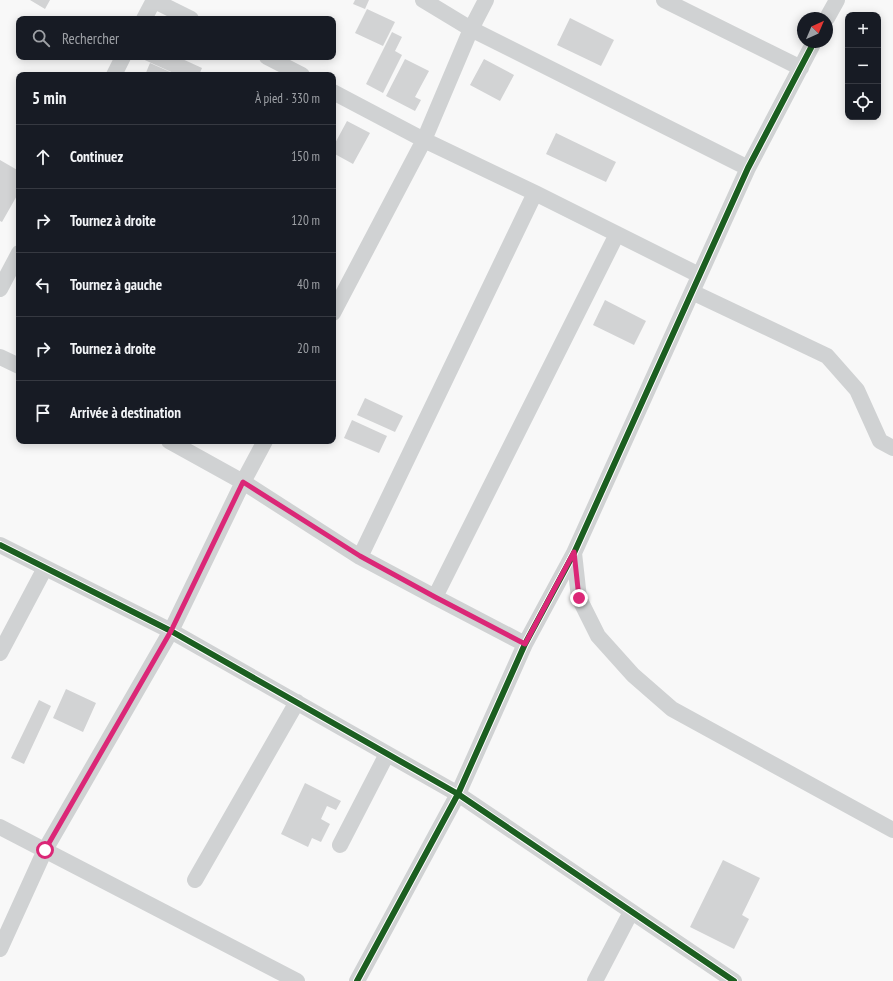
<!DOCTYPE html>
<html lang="fr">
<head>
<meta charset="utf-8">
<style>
	:root { --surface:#171b24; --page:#242831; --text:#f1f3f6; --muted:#9ea1a6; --line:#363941 }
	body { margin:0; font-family:"PT Sans Narrow",sans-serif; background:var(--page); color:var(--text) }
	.controls { position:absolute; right:12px; top:12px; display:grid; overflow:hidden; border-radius:8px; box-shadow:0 2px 10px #0003 }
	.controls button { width:36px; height:36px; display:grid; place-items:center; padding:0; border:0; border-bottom:1px solid var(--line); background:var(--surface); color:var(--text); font:20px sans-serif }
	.compass { position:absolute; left:797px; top:12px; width:36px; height:36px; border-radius:50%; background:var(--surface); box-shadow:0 2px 10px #0003; rotate:44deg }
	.stop { position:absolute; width:12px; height:12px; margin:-9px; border:3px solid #db2777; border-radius:50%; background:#fff }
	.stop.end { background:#db2777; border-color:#fff; box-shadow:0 1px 4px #0008 }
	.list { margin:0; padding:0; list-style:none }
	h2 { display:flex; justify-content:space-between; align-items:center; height:52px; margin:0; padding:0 16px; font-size:17px }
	h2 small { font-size:13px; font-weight:400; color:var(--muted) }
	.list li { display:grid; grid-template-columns:26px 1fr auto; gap:12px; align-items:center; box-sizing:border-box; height:64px; padding:0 16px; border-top:1px solid var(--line) }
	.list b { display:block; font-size:15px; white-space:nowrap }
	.list em { font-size:13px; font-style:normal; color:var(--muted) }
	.icon { flex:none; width:22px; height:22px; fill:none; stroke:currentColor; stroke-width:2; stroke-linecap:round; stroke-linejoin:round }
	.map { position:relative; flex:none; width:893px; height:981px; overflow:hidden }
	.search { position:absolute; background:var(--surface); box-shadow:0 2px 10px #0003; left:16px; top:16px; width:320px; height:44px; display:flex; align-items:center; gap:10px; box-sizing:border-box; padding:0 14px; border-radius:8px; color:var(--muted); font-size:15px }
	.panel { position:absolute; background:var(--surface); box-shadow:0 2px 10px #0003; left:16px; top:72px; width:320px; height:372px; border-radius:8px }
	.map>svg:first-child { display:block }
	.building { fill:#d2d3d4 }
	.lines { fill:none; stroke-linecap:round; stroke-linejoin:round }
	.minor { stroke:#d0d2d3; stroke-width:16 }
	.cycleway-casing { stroke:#fff; stroke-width:8 }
	.cycleway { stroke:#1b5e20; stroke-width:6 }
	.route { stroke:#db2777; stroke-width:5 }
</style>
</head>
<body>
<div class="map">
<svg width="893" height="981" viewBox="0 0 893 981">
	<rect width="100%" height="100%" fill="#f8f8f8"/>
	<path class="building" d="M30 0H50L45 9Z
		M355 0H369L365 9 353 4Z
		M367 9 395 22 383 46 355 33Z
		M570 18 614 40 601 66 557 45Z
		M392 32 402 37 395 51 402 55 383 93 366 84Z
		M138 57H178L202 68 199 75H178Z
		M405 59 429 71 415 97 421 100 415 111 386 96Z
		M484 59 514 75 500 101 470 85Z
		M150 63 177 75H145Z
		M347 121 370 133 353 164 333 153V147Z
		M556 133 616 162 606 182 546 154Z
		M0 160 19 171V192L2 222 0 221Z
		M605 300 646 321 634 345 593 325Z
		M365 398 403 416 395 432 357 415Z
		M352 420 387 436 379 453 344 438Z
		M66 689 96 703 83 732 53 718Z
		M39 700 51 706 24 764 11 758Z
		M305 783 341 801 336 810 327 806 321 819 330 824 321 842 312 838 308 847 281 834Z
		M723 860 760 878 742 915 749 919 734 949 690 927Z"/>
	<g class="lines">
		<path class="minor" d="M153 0 191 19
			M423 0 471 29 748 168
			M664 0 801 68
			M827 18 837 0
			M144 19 154 0
			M267 57 302 75
			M114 75 123 57
			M333 92 424 140 535 193 699 275
			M0 289 19 253
			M692 292 827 356 857 390 880 441 893 448
			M333 313 424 140 471 29 486 0
			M0 357 19 366
			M169 441 243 482 360 557 435 597 525 644
			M0 545 171 631 458 794 734 981
			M574 553 579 598 598 636 633 675 672 709 893 830
			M360 557 535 193
			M435 597 617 234
			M0 653 45 568
			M0 827 297 981
			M340 845 387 754
			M195 880 297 702
			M0 949 45 850 171 631 243 482 265 441
			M357 981 458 794 525 644 574 553 748 168 814 42
			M595 981 631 912"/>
		<defs>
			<path id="cycleway" d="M0 545 171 631 458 794 734 981
				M357 981 458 794 525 644 574 553 748 168 814 42"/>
		</defs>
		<use href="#cycleway" class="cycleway-casing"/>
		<use href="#cycleway" class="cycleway"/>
	</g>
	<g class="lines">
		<path class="route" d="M45 850 171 631 243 482 360 556 435 597 525 644 574 552 579 598"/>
	</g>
</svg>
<div class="controls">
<button>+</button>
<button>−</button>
<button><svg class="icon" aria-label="locate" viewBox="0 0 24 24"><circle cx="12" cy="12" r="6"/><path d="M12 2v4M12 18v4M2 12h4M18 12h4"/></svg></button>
</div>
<svg class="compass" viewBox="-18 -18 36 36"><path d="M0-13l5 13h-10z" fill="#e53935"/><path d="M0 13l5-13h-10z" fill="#9ea1a6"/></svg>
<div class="stop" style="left:45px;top:850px"></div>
<div class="stop end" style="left:579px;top:598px"></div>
<div class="search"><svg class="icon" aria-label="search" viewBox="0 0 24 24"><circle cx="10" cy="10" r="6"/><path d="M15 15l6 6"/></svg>Rechercher</div>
<section class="panel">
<h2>5 min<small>À pied · 330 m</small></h2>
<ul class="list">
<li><svg class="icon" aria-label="ahead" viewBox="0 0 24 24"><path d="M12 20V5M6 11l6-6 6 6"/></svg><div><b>Continuez</b></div><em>150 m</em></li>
<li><svg class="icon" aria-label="right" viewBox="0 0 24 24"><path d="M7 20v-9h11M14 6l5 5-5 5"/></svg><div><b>Tournez à droite</b></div><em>120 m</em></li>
<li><svg class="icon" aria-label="left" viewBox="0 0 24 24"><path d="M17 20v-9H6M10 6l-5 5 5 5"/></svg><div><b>Tournez à gauche</b></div><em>40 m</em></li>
<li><svg class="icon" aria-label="right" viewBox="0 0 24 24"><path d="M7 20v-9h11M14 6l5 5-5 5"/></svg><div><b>Tournez à droite</b></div><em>20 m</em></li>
<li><svg class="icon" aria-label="arrive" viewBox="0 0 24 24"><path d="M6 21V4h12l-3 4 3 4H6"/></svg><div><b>Arrivée à destination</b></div></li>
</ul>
</section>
</div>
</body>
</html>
